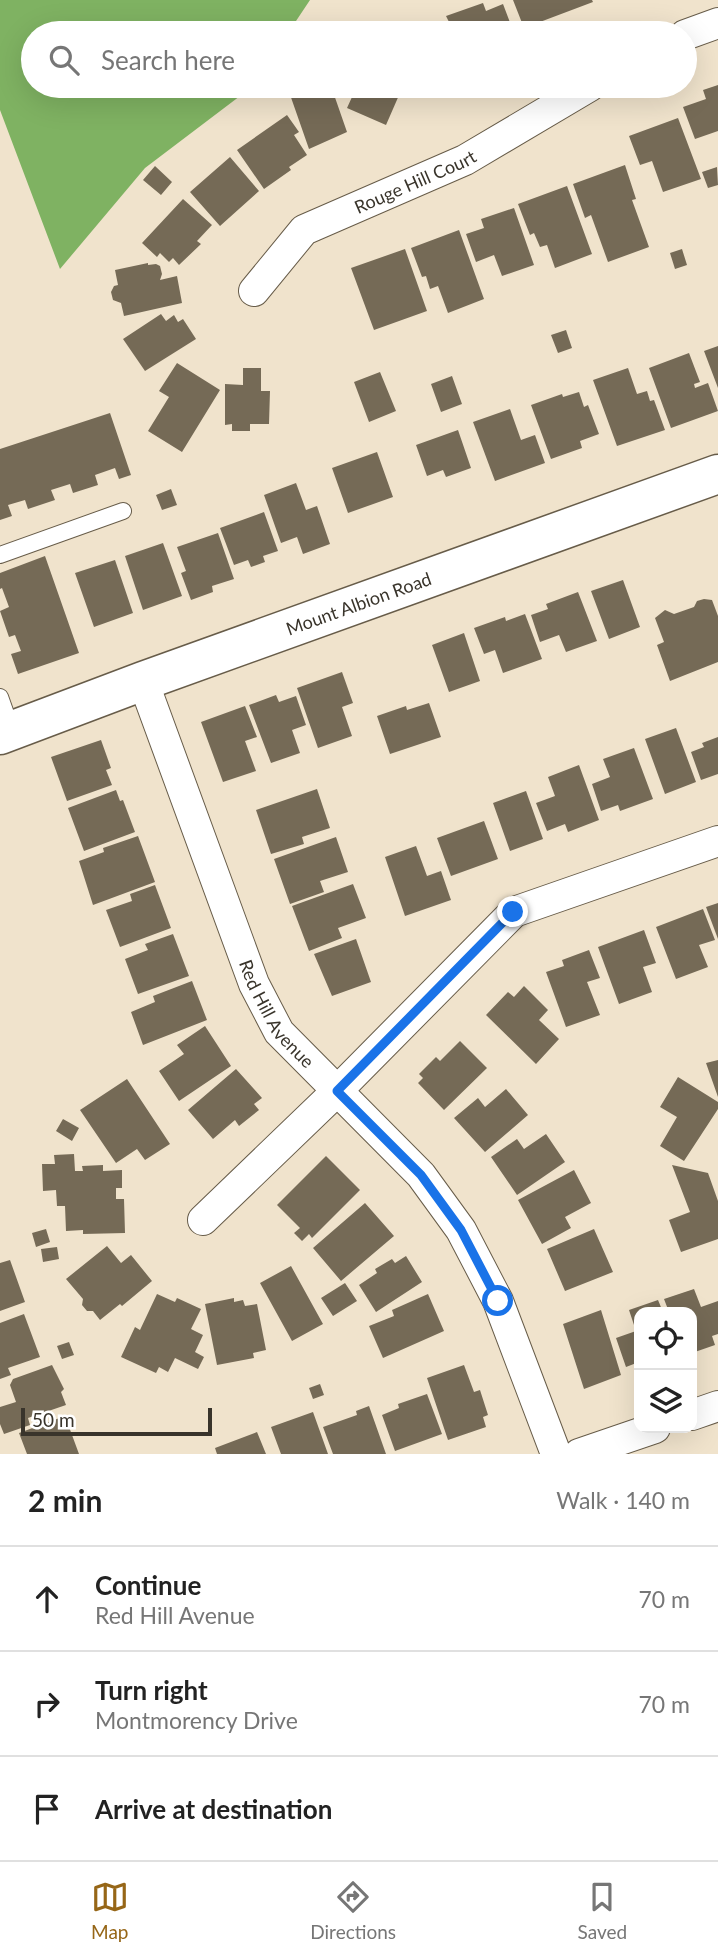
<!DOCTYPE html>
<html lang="en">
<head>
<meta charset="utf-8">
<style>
	:root { --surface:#fff; --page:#f2f2f2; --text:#222; --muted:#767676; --line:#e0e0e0; --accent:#966617 }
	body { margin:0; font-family:Lato,sans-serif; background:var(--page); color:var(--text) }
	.controls { position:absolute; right:21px; bottom:21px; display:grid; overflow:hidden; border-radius:14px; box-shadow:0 7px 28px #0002 }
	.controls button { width:63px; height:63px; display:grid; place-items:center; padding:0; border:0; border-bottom:2px solid var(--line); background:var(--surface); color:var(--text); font:35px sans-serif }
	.scale { position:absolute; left:21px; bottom:18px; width:191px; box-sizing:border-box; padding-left:7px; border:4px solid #39342b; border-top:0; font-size:19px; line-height:24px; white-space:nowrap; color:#39342b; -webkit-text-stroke:5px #fff; paint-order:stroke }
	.stop { position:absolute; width:21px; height:21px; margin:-16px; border:5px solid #1a73e8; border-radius:50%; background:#fff }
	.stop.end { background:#1a73e8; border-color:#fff; box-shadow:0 2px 7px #0008 }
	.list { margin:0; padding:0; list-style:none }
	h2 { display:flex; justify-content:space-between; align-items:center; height:91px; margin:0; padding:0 28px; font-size:30px }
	h2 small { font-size:23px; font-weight:400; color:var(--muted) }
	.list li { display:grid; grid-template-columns:46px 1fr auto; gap:21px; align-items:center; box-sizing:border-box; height:105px; padding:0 28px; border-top:2px solid var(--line) }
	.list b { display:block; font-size:26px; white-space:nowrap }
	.list p { margin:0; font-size:23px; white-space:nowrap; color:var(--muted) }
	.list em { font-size:23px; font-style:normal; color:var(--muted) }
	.icon { flex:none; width:38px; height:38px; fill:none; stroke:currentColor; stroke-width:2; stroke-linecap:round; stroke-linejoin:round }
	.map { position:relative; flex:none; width:718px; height:1454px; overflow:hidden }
	.search { position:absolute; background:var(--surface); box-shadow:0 7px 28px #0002; left:21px; right:21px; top:21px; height:77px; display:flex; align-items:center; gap:18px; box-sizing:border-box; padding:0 24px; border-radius:38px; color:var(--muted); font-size:26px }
	.sheet { height:406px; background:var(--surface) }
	nav { display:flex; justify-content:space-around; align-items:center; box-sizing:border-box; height:98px; border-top:2px solid var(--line); background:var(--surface); font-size:19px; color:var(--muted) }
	nav a { display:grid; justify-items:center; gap:4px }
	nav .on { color:var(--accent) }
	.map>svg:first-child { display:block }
	.forest { fill:#7fb262 }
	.building { fill:#756a56 }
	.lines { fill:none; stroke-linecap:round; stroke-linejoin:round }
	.lane-casing { stroke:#675c49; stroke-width:18 }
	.street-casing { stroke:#675c49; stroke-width:32 }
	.secondary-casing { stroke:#675c49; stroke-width:41 }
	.lane { stroke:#fff; stroke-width:16 }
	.street { stroke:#fff; stroke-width:30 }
	.secondary { stroke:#fff; stroke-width:38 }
	.route { stroke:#1a73e8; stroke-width:9 }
	.labels { text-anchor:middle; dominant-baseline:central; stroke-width:7; stroke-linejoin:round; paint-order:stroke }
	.street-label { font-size:18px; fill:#39342b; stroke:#fff }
</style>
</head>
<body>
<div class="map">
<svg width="718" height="1454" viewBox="0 0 718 1454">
	<rect width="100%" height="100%" fill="#f0e3cc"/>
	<path class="forest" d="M0 0H310L288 33H33V86H248L240 96 145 168 60 269 0 110Z"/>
	<path class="building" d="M513 0H592L593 2 524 28Z
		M483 3 486 11 503 4 514 33H432L431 31 450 24 446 16Z
		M718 85V131L695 139 683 107 706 99 703 90Z
		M287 86H331L347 132 309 149Z
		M357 86H403L386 125 347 108Z
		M287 115 299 132 294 135 307 155 289 167 291 170 264 189 237 150Z
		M678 118 701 179 663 192 652 161 640 165 629 136Z
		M230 157 259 191 220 226 190 192Z
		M625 165 636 199 632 200 649 247 608 262 591 215 585 218 573 184Z
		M155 166 172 182 161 195 143 180Z
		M717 167 718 185 708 188 702 172Z
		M567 186 592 254 555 268 547 245 540 247 534 233 530 235 518 204Z
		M183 199 212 225 197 241 201 244 179 265 173 258 169 262 160 253 157 257 142 243Z
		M514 208 534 265 502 276 494 255 476 262 466 234 484 228 481 219Z
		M459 230 484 299 448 313 438 286 430 289 426 276 422 277 411 248Z
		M405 249 427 311 374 330 351 268Z
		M682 249 687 265 675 269 670 253Z
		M148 263V265L156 264 160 266 162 274 160 280 177 276 182 303 124 316 121 303 113 300 111 292 114 286 118 285 115 270Z
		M161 314 166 321 174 315 178 322 183 319 196 339 145 371 123 339Z
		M566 330 572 348 558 353 551 335Z
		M718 346V388L704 351Z
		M689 353 700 382 694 384 695 388 708 383 718 411 671 428 649 368Z
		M177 363 220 390 182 452 148 431 169 397 159 391Z
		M243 368H261V391H270L269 424H250V431H232V424L225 425V384L243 385Z
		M628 368 637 394 647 391 650 401 654 400 665 430 617 446 593 380Z
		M380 372 396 411 369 422 354 382Z
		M452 376 462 404 441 412 431 384Z
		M579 392 584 407 588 405 599 434 580 441 582 448 551 459 531 405 562 394 563 397Z
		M510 409 521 440 535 435 545 463 495 481 473 422Z
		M110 413 131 475 119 479 115 468 95 475 98 485 73 493 70 484 51 490 55 500 28 509 25 500 8 505 12 516 0 520V449Z
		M458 430 471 468 446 477 443 470 427 476 416 445Z
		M377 452 393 497 348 513 332 468Z
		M296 483 306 510 317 506 330 544 303 554 297 537 281 543 264 495Z
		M171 489 177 505 162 510 156 495Z
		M264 512 278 551 263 556 265 562 251 567 248 560 234 565 220 528Z
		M218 533 234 579 212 586 213 592 191 600 181 573 186 571 177 547Z
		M163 543 182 596 143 610 125 556Z
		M45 556 79 653 18 674 11 654 21 651 15 635 9 637 0 611 9 607 2 588 0 589V573Z
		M115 560 133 613 94 627 75 573Z
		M623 580 640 627 609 639 591 591Z
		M578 592 597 641 566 652 559 635 540 642 531 615 548 609 546 604Z
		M704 599 712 600 718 616V662L670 681 657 645 664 642 655 618 665 610 674 614 694 607 697 601Z
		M525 614 542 659 503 673 495 650 484 654 474 628 505 617 506 621Z
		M464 633 480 681 449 692 432 645Z
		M342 672 353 703 342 707 352 736 318 748 297 688Z
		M276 695 279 702 296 696 306 725 292 730 300 753 271 763 249 705Z
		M429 703 441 737 390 754 377 716 406 706 407 710Z
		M245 706 257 737 245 741 256 771 223 782 201 722Z
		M676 728 696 782 665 794 645 739Z
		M718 737V774L701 780 691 752 704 747 702 743Z
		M101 740 111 768 106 770 112 785 67 801 51 757Z
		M634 748 653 799 620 811 618 805 601 811 592 784 610 777 603 759Z
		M579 765 599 820 568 832 565 824 547 831 536 803 555 796 548 777Z
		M317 789 330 828 302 837 304 844 271 854 256 810Z
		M116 790 120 801 123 800 135 832 84 851 68 808Z
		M526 791 543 839 510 851 493 803Z
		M484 821 498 859 451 876 437 838Z
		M138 836 155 882 93 905 79 861 104 852 103 848Z
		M336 837 348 872 320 881 324 892 290 904 274 859Z
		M416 846 427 876 441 871 451 900 405 916 385 857Z
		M353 884 366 918 338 928 342 938 309 951 292 906Z
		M155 885 171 928 120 947 106 910 132 901 130 894Z
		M718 903V939L706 907Z
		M703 909 715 940 699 945 708 967 676 979 656 927Z
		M644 930 656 963 643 967 652 992 619 1004 598 947Z
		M173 934 189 976 138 994 125 959 148 950 145 944Z
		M356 939 371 982 332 996 314 954Z
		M589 950 600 978 587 982 600 1015 566 1027 546 972 564 966 562 960Z
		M192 981 207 1020 143 1045 131 1012 155 1002 153 996Z
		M524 986 548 1010 539 1020 559 1039 536 1064 486 1015 508 992 514 997Z
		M205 1026 231 1066 179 1101 159 1071 184 1054 177 1045Z
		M460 1041 487 1068 444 1110 418 1083 423 1078 419 1074 436 1057 440 1061Z
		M718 1060V1097L706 1063Z
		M236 1069 262 1098 254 1104 259 1110 239 1126 235 1120 213 1139 188 1110Z
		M678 1077 718 1102V1109L684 1161 660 1146 677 1117 660 1107Z
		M127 1079 170 1144 145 1160 137 1149 116 1163 80 1110Z
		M506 1089 528 1115 485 1152 454 1118 478 1098 485 1107Z
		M63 1119 79 1128 72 1141 56 1131Z
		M546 1134 565 1162 517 1195 491 1157 517 1139 524 1149Z
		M74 1154 75 1171H83L82 1166 103 1165V1171L122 1170V1188H116V1199H124L125 1233 83 1234V1230L66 1231 65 1206H57L56 1190 43 1191 42 1164H55L54 1155Z
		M326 1156 360 1190 312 1238 309 1234 302 1241 294 1233 300 1228 277 1205Z
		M672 1165 708 1173 718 1201V1239L681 1252 669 1220 690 1212Z
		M574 1170 591 1203 565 1217 571 1228 542 1244 518 1200Z
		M365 1203 394 1236 341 1281 313 1248Z
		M46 1229 50 1242 36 1247 32 1233Z
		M594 1229 613 1272 565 1291 547 1249Z
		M107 1246 121 1263 131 1255 152 1281 122 1306 120 1304 100 1320 93 1311H87L82 1305 83 1299 66 1279Z
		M57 1247 59 1259 43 1262 41 1249Z
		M406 1256 422 1282 376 1312 359 1285 377 1273 375 1269 392 1259 395 1263Z
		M10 1260 25 1302 0 1311V1263Z
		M291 1266 323 1324 292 1341 260 1283Z
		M345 1283 357 1301 333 1316 321 1298Z
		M694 1289 701 1307 718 1301V1334L712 1336 715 1345 692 1353V1312H669L664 1299Z
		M157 1294 175 1302 177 1298 201 1309 191 1329 203 1335 195 1352 204 1357 198 1369 175 1358 168 1372 159 1367 156 1373 121 1357 135 1327 140 1330Z
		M428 1294 444 1331 383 1358 369 1326 394 1316 392 1310Z
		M234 1298V1302L243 1300 245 1306 257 1304 266 1350 253 1353 254 1358 217 1365 205 1304Z
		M658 1300 663 1312H639V1362L626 1367 616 1338 636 1331 629 1310Z
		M601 1310 621 1375 584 1389 563 1324Z
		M24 1314 40 1357 8 1368 11 1375 0 1379V1323Z
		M69 1342 74 1355 62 1359 57 1346Z
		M52 1365 64 1389 61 1392 66 1405 28 1418 30 1425 4 1434 0 1424V1407L16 1402 10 1385 13 1379Z
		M464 1365 474 1392 480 1390 488 1415 483 1417 486 1427 448 1440 427 1378Z
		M320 1384 324 1395 313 1399 309 1388Z
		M427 1394 442 1434 395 1451 382 1415 399 1408 398 1404Z
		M369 1406 386 1454H333L323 1427 357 1415 356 1411Z
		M313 1412 328 1454H281L271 1427Z
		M65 1416 79 1454H27L19 1433Z
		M257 1432 266 1454H217L215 1448Z"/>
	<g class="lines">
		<defs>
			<path id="lane" d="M0 555 123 511
				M0 697 12 731"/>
			<g id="street">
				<path d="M685 35 718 23"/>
				<path id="s1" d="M254 291 304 230 465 160 590 86"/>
				<path id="s2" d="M143 681 254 984 279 1032 421 1175 461 1230 498 1301 556 1454"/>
				<path d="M203 1220 337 1091 514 912 718 841"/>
				<path d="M692 1415 718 1406"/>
				<path d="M579 1454 655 1428"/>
			</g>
			<g id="secondary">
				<path id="s3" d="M0 735 143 681 718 474"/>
			</g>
		</defs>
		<use href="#lane" class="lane-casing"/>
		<use href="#street" class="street-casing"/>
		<use href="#secondary" class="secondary-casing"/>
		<use href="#lane" class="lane"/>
		<use href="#street" class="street"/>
		<use href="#secondary" class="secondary"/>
	</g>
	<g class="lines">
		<path class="route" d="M498 1301 461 1230 421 1175 337 1091 513 912"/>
	</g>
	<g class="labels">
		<g class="street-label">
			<text stroke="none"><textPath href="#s1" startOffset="200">Rouge Hill Court</textPath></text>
			<text stroke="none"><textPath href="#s3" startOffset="382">Mount Albion Road</textPath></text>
			<text stroke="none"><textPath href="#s2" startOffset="360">Red Hill Avenue</textPath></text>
		</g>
	</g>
</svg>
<div class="controls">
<button><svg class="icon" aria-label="locate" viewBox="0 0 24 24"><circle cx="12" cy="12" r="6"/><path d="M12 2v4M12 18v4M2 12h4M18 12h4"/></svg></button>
<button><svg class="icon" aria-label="layers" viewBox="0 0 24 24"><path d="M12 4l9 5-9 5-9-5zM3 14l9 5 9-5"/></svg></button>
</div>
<div class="scale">50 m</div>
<div class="stop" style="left:498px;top:1301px"></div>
<div class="stop end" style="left:513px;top:912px"></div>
<div class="search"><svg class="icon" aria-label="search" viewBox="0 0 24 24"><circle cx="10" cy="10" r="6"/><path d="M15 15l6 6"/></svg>Search here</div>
</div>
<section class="sheet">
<h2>2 min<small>Walk · 140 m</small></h2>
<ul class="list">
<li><svg class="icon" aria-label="ahead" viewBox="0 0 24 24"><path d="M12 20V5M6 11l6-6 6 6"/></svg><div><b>Continue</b><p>Red Hill Avenue</p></div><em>70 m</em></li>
<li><svg class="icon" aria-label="right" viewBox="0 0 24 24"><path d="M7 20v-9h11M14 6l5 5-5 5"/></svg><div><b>Turn right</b><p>Montmorency Drive</p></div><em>70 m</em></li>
<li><svg class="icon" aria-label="arrive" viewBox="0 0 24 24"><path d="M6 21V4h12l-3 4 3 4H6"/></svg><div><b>Arrive at destination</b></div></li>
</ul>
</section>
<nav>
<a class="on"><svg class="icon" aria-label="map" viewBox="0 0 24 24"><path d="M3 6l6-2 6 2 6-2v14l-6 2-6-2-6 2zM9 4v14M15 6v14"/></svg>Map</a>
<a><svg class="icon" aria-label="directions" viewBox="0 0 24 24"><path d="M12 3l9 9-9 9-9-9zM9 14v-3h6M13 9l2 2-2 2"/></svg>Directions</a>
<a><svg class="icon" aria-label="saved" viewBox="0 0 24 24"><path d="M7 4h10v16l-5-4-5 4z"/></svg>Saved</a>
</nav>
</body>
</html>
